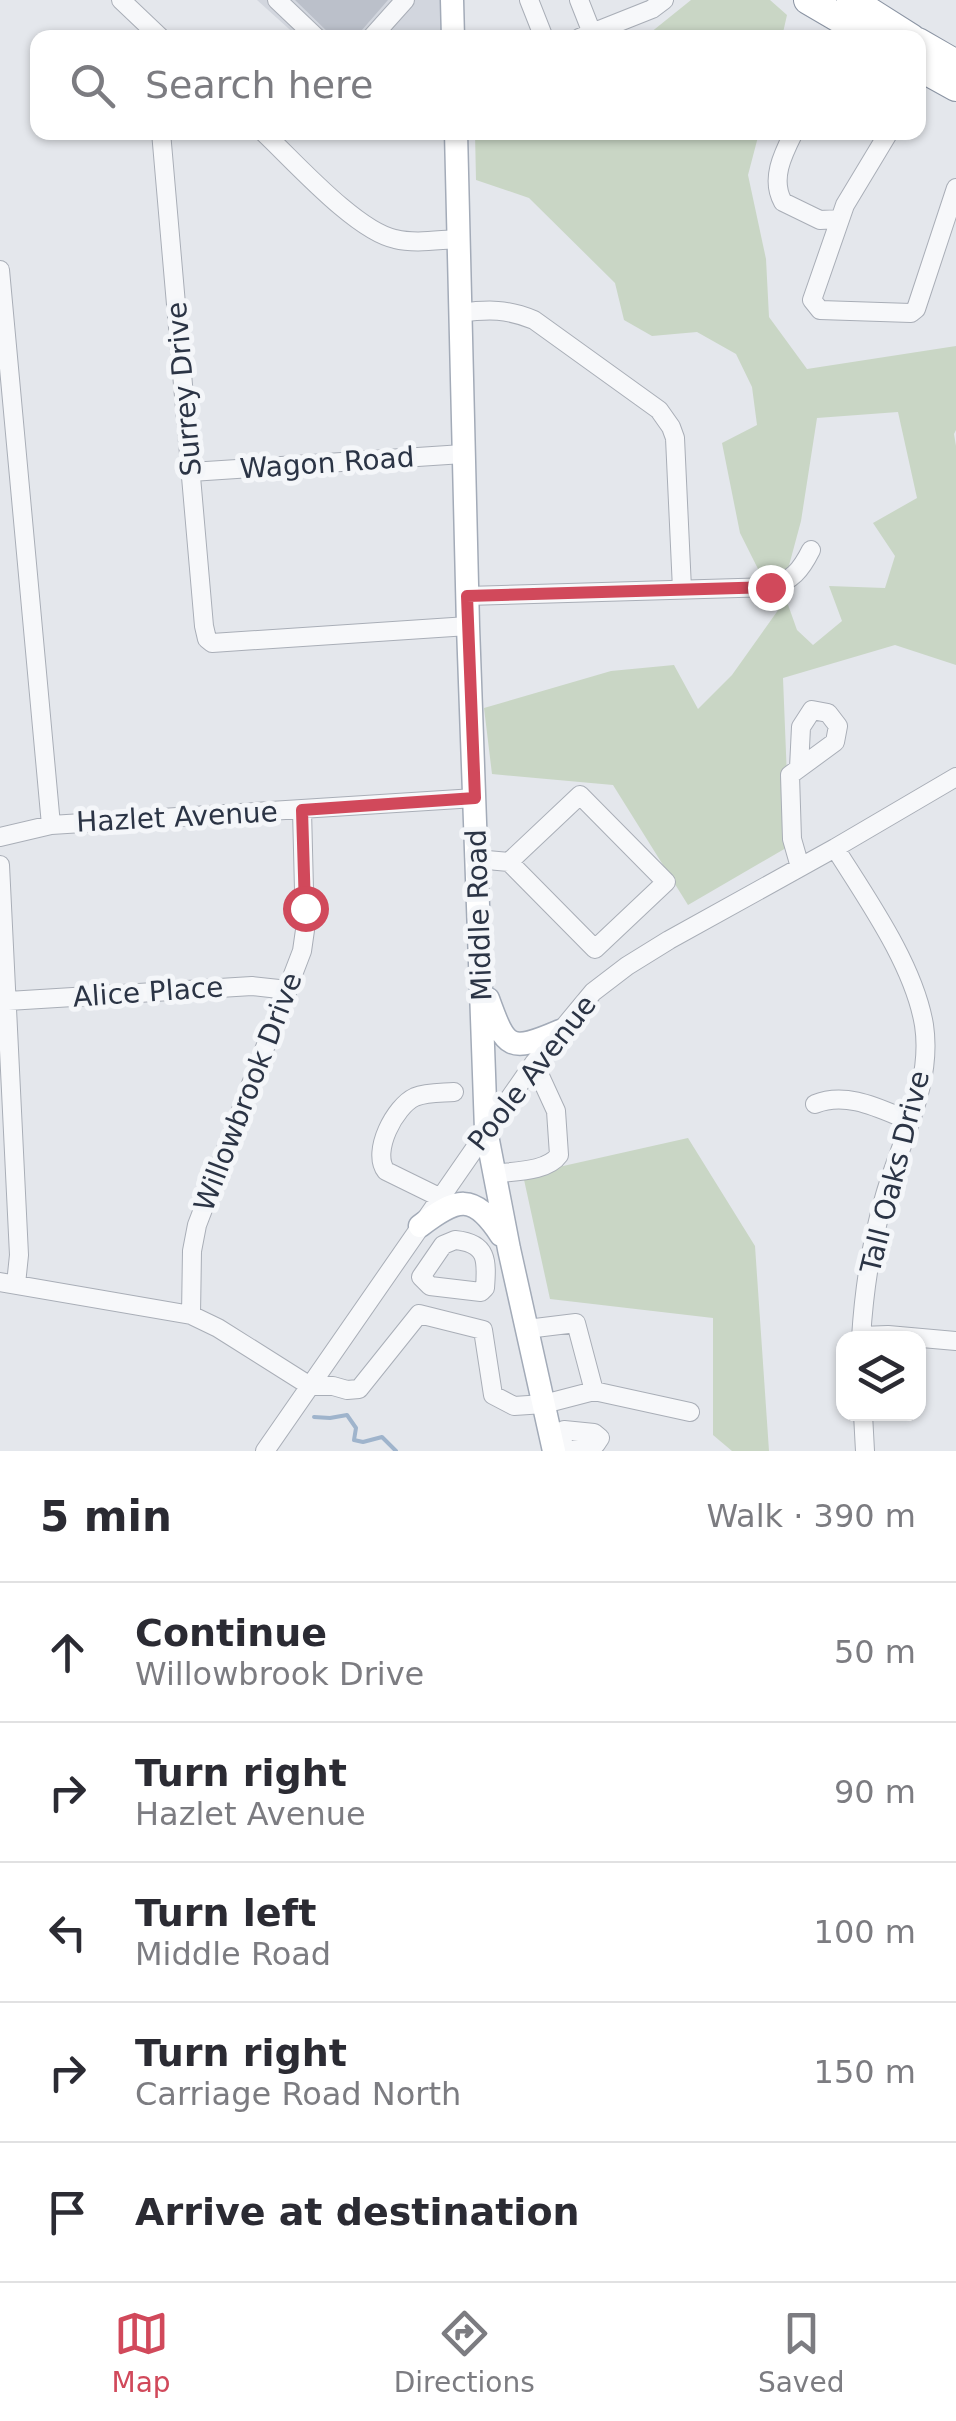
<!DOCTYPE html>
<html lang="en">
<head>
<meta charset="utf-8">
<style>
	:root { --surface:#fff; --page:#f2f2f3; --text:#2b2b33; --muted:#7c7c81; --line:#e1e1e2; --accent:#d1495b }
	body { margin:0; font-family:"DejaVu Sans",sans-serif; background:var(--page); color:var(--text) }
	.controls { position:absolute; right:30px; bottom:30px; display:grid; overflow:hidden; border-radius:20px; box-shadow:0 2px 8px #0004 }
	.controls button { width:90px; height:90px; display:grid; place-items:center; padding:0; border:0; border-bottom:2px solid var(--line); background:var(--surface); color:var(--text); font:50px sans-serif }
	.stop { position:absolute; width:30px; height:30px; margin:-22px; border:8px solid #d1495b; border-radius:50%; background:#fff }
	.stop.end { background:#d1495b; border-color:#fff; box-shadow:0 2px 10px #0008 }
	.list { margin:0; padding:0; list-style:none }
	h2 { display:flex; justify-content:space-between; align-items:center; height:130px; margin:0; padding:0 40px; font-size:42px }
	h2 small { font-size:32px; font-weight:400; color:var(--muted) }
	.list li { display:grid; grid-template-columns:65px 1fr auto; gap:30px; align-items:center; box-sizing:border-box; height:140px; padding:0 40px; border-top:2px solid var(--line) }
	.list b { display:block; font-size:38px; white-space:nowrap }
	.list p { margin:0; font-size:32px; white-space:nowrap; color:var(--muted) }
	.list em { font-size:32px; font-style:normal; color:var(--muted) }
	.icon { flex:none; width:55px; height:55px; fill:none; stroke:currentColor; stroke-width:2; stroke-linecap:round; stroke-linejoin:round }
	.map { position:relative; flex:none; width:956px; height:1451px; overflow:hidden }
	.search { position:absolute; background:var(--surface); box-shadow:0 2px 8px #0004; left:30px; right:30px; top:30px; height:110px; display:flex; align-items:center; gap:25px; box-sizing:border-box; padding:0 35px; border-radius:20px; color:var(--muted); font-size:38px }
	.sheet { height:830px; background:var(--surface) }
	nav { display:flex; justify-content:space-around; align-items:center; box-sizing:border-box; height:140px; border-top:2px solid var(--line); background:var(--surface); font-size:28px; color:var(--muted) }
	nav a { display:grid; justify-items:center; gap:5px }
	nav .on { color:var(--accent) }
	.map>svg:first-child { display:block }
	.built { fill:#d2d6de }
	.green { fill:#c9d6c5 }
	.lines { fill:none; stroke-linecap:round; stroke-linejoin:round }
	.stream { stroke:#9fb4cc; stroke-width:4 }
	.building { fill:#bbc0ca }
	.minor-casing { stroke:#a9aeb7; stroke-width:20 }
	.major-casing { stroke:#a3abb8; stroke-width:25 }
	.highway-casing { stroke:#8b94a3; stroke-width:30 }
	.minor { stroke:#f7f8fa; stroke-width:18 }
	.major { stroke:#fff; stroke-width:22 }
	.highway { stroke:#fff; stroke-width:28 }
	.route { stroke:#d1495b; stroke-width:12 }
	.labels { text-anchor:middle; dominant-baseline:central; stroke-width:10; stroke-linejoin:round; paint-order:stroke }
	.street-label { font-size:28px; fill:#2b3445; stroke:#f4f6f9 }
</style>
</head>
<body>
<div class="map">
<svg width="956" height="1451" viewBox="0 0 956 1451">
	<rect width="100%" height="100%" fill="#e4e7ec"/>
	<path class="built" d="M257 0H440L441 37H298Z"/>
	<path class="green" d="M691 0H770L787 15 782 37H645Z
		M475 133H759L748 175 766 259 769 317 807 369 956 346V430L954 434 956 446V665L895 645 783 678 787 778 786 848 688 905 613 785 492 774 484 708 611 671 674 665 698 709 732 675 786 599 797 630 813 645 842 621 829 586 885 588 895 556 873 523 917 498 898 412 817 418 801 521 787 573 763 579 740 533 722 443 757 425 752 387 736 354 697 332 652 336 624 320 615 283 529 198 476 180Z
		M688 1138 755 1246 769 1451H732L713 1435V1318L550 1299 523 1175Z"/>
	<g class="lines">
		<path class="stream" d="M314 1417 330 1418 347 1415 356 1428 354 1440 363 1442 382 1437 396 1451"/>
	</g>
	<path class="building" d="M295 0H388L355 38H334Z"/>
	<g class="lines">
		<defs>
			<path id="minor" d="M121 0 161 38
				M277 0 317 38
				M529 0 544 38
				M579 0 592 33
				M371 38 405 0
				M579 38 652 9 664 0
				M161 132 204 626 207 639 212 643 468 626
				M263 132C294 161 356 231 395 239 415 244 437 240 457 239
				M794 132C783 154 770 179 783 202L820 220 840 219
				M889 132 845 205 812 300 820 310 911 313 916 309 956 188
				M0 270 51 825
				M460 313C489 309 507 309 534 320L659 410 671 427 675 438 682 589
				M191 472 463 454
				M467 596 770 587C792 581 801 570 811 550
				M799 768 801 727 812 710 828 713 838 726 835 742 790 775 792 839 800 867
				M0 837 51 825 475 798
				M835 848C867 899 914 965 924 1025 933 1084 901 1140 885 1195 871 1242 864 1290 861 1338
				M476 859 509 862 595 949 666 882 580 795 509 862
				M0 865 19 1255 16 1284
				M8 1001 252 986 288 990
				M815 1104C847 1091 880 1109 910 1121
				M494 1174C513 1171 547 1172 559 1155L556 1111 534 1063
				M439 1197 386 1171C371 1152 395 1106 415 1097 427 1092 441 1093 454 1092
				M455 1240C488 1243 487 1261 485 1288L481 1292 430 1286 421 1277 443 1245Z
				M0 1282 191 1315 218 1328 310 1386H333L347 1390 359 1389 419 1314 483 1330 493 1395 514 1406 544 1404 594 1391 576 1323 527 1329
				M191 1315 192 1251 197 1225 302 951 305 930 302 810
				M861 1336 888 1335 956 1341
				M594 1391 690 1412
				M863 1414 865 1451
				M265 1451 534 1063 593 992 627 966 669 940 835 848 956 777
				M568 1451 562 1442 564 1430 594 1433 600 1438 596 1444 569 1451"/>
			<path id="major" d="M452 0 453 38
				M456 132 468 626 486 1130 509 1249 554 1451
				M488 999C506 1049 509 1053 560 1031
				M420 1226C457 1198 473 1192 501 1235"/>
			<path id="highway" d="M808 0 873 38
				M851 0 911 38
				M918 42 956 64
				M918 66 956 87"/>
		</defs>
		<use href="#minor" class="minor-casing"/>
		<use href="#major" class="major-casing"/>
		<use href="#highway" class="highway-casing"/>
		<use href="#minor" class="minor"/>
		<use href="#major" class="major"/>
		<use href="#highway" class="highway"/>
	</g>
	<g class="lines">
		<path class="route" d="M305 908 302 810 475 798 467 596 770 587"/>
	</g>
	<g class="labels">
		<g class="street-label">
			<text transform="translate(184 389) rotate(-95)">Surrey Drive</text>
			<text transform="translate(327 463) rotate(-4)">Wagon Road</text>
			<text transform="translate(177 817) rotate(-3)">Hazlet Avenue</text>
			<text transform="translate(479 915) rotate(-92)">Middle Road</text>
			<text transform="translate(148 992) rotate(-4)">Alice Place</text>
			<text transform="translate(532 1073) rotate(-52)">Poole Avenue</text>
			<text transform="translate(248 1092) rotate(-69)">Willowbrook Drive</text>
			<text transform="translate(895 1172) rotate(-76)">Tall Oaks Drive</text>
		</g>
	</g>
</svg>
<div class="controls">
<button><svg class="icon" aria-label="layers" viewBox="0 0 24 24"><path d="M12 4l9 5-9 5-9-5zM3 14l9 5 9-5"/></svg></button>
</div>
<div class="stop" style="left:305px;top:908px"></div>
<div class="stop end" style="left:770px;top:587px"></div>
<div class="search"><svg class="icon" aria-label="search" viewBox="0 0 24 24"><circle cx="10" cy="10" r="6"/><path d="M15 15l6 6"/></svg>Search here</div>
</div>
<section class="sheet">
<h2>5 min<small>Walk · 390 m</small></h2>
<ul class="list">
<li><svg class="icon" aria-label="ahead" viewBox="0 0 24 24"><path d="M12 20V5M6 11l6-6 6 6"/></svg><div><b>Continue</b><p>Willowbrook Drive</p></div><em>50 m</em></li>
<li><svg class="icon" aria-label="right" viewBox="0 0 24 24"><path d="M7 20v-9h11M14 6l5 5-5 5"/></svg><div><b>Turn right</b><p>Hazlet Avenue</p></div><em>90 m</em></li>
<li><svg class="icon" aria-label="left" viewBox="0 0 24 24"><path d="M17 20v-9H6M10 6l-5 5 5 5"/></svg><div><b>Turn left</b><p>Middle Road</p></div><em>100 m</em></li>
<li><svg class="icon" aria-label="right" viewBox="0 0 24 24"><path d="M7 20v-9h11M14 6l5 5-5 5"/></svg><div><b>Turn right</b><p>Carriage Road North</p></div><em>150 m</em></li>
<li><svg class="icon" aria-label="arrive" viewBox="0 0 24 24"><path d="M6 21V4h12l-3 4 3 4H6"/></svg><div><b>Arrive at destination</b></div></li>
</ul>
</section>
<nav>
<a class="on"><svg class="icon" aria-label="map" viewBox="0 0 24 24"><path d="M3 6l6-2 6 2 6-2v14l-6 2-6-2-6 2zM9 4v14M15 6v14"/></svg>Map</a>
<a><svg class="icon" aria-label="directions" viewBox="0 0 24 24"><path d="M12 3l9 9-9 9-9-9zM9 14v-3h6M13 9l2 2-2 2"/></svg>Directions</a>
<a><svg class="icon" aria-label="saved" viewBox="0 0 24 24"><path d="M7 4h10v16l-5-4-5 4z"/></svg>Saved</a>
</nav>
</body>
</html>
